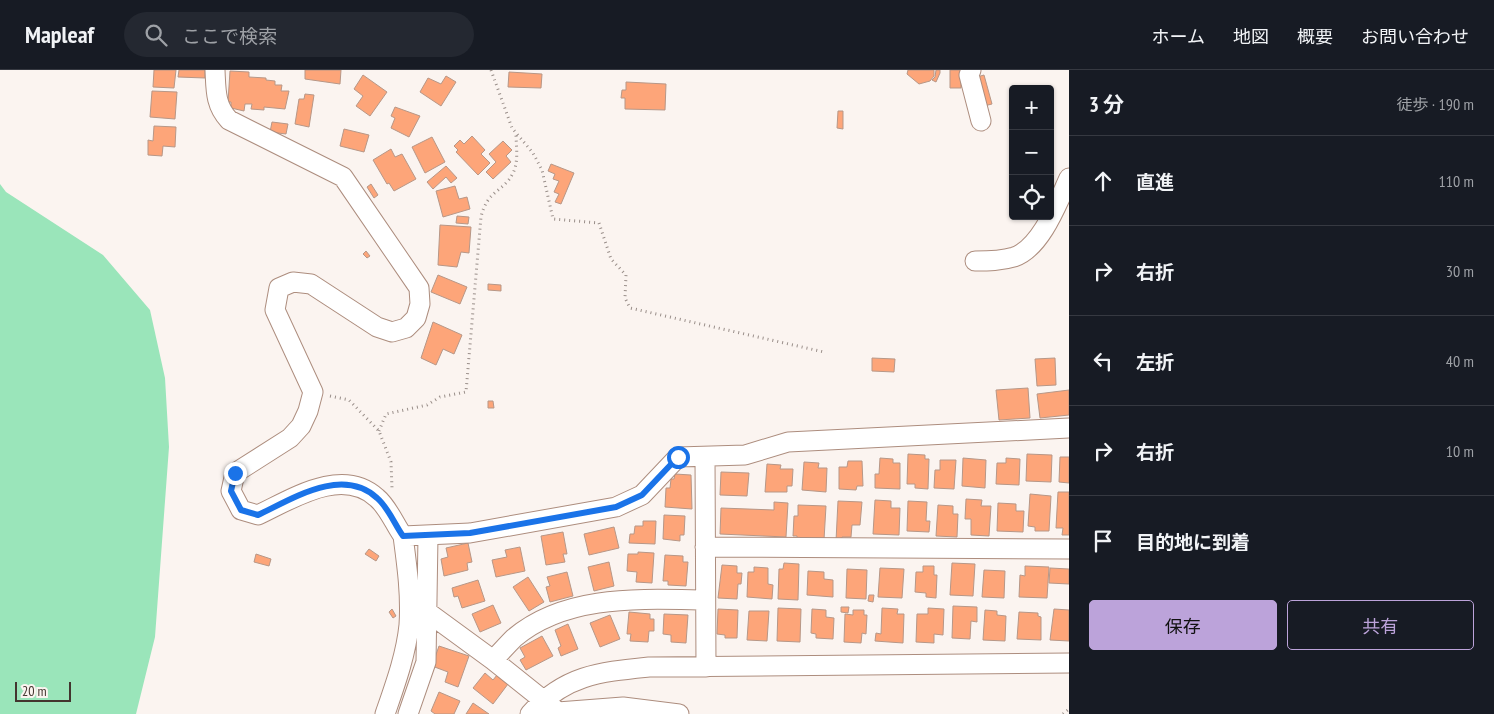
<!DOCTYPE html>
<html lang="ja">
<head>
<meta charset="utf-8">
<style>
	:root { --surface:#171b24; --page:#242831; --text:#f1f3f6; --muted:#9ea1a6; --line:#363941; --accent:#bca3da }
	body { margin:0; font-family:"PT Sans Narrow","Noto Sans JP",sans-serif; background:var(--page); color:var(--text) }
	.controls { position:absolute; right:15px; top:15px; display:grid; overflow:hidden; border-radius:5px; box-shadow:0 1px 4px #0004 }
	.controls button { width:45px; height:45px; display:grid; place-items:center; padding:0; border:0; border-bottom:1px solid var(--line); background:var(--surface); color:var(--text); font:25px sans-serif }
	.scale { position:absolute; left:15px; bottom:12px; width:56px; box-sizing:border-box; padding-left:5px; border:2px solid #43352f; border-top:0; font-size:14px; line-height:18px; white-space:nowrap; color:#43352f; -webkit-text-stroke:4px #fbf4f0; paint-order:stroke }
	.stop { position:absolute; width:15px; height:15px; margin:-11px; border:4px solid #1a73e8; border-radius:50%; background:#fff }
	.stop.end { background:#1a73e8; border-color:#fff; box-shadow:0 1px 5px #0008 }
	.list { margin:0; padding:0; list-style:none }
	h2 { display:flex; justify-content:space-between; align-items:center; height:65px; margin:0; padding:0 20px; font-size:21px }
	h2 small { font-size:16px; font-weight:400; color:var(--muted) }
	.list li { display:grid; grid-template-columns:32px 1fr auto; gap:15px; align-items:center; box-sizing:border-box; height:90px; padding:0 20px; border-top:1px solid var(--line) }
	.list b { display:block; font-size:19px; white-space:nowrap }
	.list em { font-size:16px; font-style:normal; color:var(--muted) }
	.actions { display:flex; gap:10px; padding:15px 20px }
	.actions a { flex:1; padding:11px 0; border:1px solid var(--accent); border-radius:5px; text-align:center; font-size:18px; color:var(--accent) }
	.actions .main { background:var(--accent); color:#111 }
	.icon { flex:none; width:28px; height:28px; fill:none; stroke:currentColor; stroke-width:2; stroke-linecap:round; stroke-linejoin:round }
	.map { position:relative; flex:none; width:1069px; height:644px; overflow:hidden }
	header { display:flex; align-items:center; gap:30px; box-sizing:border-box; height:70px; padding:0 25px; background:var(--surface); border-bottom:1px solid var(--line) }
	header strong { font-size:24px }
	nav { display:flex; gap:28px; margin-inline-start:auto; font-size:18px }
	.search { width:350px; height:45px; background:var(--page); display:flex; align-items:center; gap:12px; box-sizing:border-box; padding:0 18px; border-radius:28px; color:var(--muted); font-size:19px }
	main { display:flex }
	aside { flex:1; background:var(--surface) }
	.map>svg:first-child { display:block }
	.green { fill:#9ae5ba }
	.building { fill:#fda579; stroke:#b79787 }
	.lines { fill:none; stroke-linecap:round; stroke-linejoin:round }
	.minor-casing { stroke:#ad8d7e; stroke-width:21 }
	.path { stroke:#998e89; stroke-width:3; stroke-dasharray:1 4; stroke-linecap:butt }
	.minor { stroke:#fff; stroke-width:19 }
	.route { stroke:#1a73e8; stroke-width:6 }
</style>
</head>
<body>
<header>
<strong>Mapleaf</strong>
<div class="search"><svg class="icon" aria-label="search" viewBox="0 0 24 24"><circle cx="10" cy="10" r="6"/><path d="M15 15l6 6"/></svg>ここで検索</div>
<nav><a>ホーム</a><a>地図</a><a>概要</a><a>お問い合わせ</a></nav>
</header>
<main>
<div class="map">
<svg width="1069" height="644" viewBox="0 0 1069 644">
	<rect width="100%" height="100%" fill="#fbf4f0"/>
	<path class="green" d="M0 114 6 122 103 185 150 240 165 308 169 377 155 567 136 644H0Z"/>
	<path class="building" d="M154 0H176L174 18 153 17Z
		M179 0H205V8L178 7Z
		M305 0H341L340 14 305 9Z
		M908 0H934V6L930 11 919 14 907 4Z
		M936 0H940V3L936 12 932 10 935 7Z
		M950 0H961V18H950Z
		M230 1 249 2V7L266 8V10L275 11V15H282L281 21H289L285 39 264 37V40L251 39 252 34H245L244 41 231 38V32H228Z
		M509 2 542 4 541 18 508 17Z
		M363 5 387 22 370 46 356 36 363 26 354 19Z
		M984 5 992 34 984 36 977 7Z
		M446 6 456 12 441 36 420 22 428 8 441 14Z
		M626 12 666 14 665 40 625 39V28H621L622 20H626Z
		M152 21 177 22 175 49 150 47Z
		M305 24 314 25 309 57 295 54 299 29H304Z
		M395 37 420 46 409 67 391 58 395 48 391 46Z
		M838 41H843V59L837 58Z
		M272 52 288 54 286 64 270 62Z
		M154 56 176 57 175 77 163 76 162 86 148 85V70L153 71Z
		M344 59 369 65 364 82 340 76Z
		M472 66 485 80 481 84 490 93 478 105 456 82 458 80 454 76 460 70 464 74Z
		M432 67 445 92 425 103 412 77Z
		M503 71 512 80 506 86 511 92 493 109 486 102 496 92 489 84Z
		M391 79 395 87 402 84 416 109 394 121 389 113 387 114 373 90Z
		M551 94 574 103 561 134 555 132 559 124 554 122 559 111 553 109 555 104 548 101Z
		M446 96 457 108 451 113 446 107 433 119 427 112Z
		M371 114 378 125 374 128 367 117Z
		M455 116 459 129 467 127 470 139 443 147 436 121Z
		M457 146 469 147 468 154 456 153Z
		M440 155 471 157 469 183 461 182 457 197 438 195Z
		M366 181 370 186 367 188 363 184Z
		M438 205 467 217 460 234 431 222Z
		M488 214 501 215V221L488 220Z
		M433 252 462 265 454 284 443 279 436 295 421 288Z
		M872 288 895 289 894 302 872 301Z
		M1055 288 1056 315 1037 316 1035 289Z
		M1028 318 1030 348 999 350 996 320Z
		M1069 320V345L1040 348 1037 324Z
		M488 331H493L494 338H488Z
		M908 384 925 385V389H929L928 419 915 418V414H907Z
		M1027 384 1052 385 1051 412 1026 411Z
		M1060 387H1069V413L1059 412Z
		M880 388 893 389V393H900V419L875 418V404H879Z
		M963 388 986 390 985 418 962 416Z
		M1006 388 1020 389 1019 415 996 414 997 393H1006Z
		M940 390H956L954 419 934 418 935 400H940Z
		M848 391H862L863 416H857L856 420 839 419V397H847Z
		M804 392 819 393 818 398H827L826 422 802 420Z
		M767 394 781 395 780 399H793L792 416H787V422H765Z
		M721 402 749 403 747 426 720 425Z
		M675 404 691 405 692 439 665 437 666 418H670L671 409H674Z
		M1058 422H1069V465H1062L1063 458H1056Z
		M1030 424 1051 426 1049 461H1035V457L1028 456Z
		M966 429 982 430 981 436H991L989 466 971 465V449H965Z
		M875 430 891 431V438H900L899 465 873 464Z
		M838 431 862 432 860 455H852L851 467H842V472L836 471Z
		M908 431 927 432 926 451H930L929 462 907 461Z
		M774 432 788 433 786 467 720 464 721 438 774 440Z
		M998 433 1016 434V441H1024L1023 462 997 461Z
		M798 435 826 436 824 470 797 469V466H793L794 446H798Z
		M938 435 953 436V444H958L957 467 936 466Z
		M664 445 685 446 684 465H680V471L663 469Z
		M643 451H656L655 474 629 473 630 464H634L635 456H643Z
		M614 457 619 478 589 485 584 464Z
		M563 462 567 484H563L565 492 546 495 541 466Z
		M468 473 472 492 467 493 468 500 444 506 441 489 448 487 446 478Z
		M520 477 525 501 496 507 492 490 507 487 505 480Z
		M369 479 379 486 376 491 365 484Z
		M638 482 654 483 652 513 636 512 637 502 627 501 628 484H638Z
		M256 484 271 489 269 496 254 492Z
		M665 485 683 486V492H688L686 516 668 515V511H663Z
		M609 492 614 516 594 521 588 497Z
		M784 493 799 494 798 530 778 529 779 499H783Z
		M952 493 975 494 973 526 950 525Z
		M722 495 737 496V503H742L741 514H738L737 529 718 528Z
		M923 496H934V505H937L936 528 926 527V523L915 522 916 502H923Z
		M1025 496 1049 497 1047 528 1019 527 1020 505 1025 506Z
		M754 497 768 498V514L773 515 772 529 747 527 748 502H754Z
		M880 498 904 499 902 528 878 527Z
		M1050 498 1069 499V514L1049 513Z
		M847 499 867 500 866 529 846 528Z
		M984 500 1005 501 1004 528 982 527Z
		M808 501 824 502V509L833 510V527L807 525Z
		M567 502 573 526 550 532 546 517 550 516 547 507Z
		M528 507 544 532 529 541 513 517Z
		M478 510 485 531 462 538 458 526 454 527 452 518Z
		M869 525H874L873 532 868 531Z
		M493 535 501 553 480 562 472 544Z
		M953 536 977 537V552L971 551 970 569 952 568Z
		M841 537H849L848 543 841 542Z
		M778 538 801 539 800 572 777 571Z
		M882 538 898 539 897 544H904L903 573 875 571 876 563 881 564Z
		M928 538 944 539 943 565 934 564V573L916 572 917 544H928Z
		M392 539 396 546 393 548 389 542Z
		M718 539 738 540 737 568H725V565L717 564Z
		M812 539 826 540V547L834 548 833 569 816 568V564L811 563Z
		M1054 539 1069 540V571L1050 570Z
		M853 540H864V545H867L866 564 862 563 861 573 844 572 845 544 853 545Z
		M985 540 997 541V545L1006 546 1005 571 983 570Z
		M749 541H769L767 571 747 570Z
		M629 542 650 544V549H654V561H649L648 572 630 571 631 564H627Z
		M1019 542 1038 543V546L1041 547V570L1017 569Z
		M664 544 688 545 686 573 671 572V565L663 564Z
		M610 545 620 569 600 577 590 553Z
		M568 554 578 579 561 586 558 578 561 576 555 560Z
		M542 566 553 586 526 600 520 590 525 587 520 578Z
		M439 576 469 586 458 617 445 612 448 602 432 596Z
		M485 603 493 610 497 605 508 614 493 634 473 618Z
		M439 622 460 631 454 644H435L431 641Z
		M473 633 489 644H466Z"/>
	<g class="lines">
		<defs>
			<path id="minor" d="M215 0C216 20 215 35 229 50L343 107 419 218 420 234 416 248 406 258 392 262 377 257 311 214 293 212 279 218 275 240 313 322 308 341 301 356 290 368 235 403 231 421 241 440 258 445C292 429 342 396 377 428 388 437 395 455 403 466L470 463 616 437 642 425 678 387 745 385 788 372 1069 358
				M971 0 969 5 981 51
				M975 191C988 191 1001 191 1014 187 1041 178 1058 132 1069 108
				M705 387 706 597
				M705 477 1069 479
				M426 541 493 590 558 642 623 637 679 644
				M493 590C500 583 507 575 514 568 566 524 641 529 705 530
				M385 644C395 615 406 585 409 555 411 525 407 496 403 466
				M408 644 426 592 428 466
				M530 644C565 605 600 602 649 597L1069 593"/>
		</defs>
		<use href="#minor" class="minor-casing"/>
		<path class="path" d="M491 0 512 58 533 83 542 100 553 149 599 153 611 189 626 205 625 228 630 238 824 282
			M330 326 349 330 379 361 391 392 392 418
			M379 361 386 344 427 335 440 327 466 322 481 147C487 120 504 122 513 103 519 91 516 76 516 63
			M1063 644 1069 639"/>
		<use href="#minor" class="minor"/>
	</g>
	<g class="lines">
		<path class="route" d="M235 403 231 421 241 440 258 445C292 429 342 396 377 428 388 437 395 455 403 466L470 463 616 437 642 425 678 387"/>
	</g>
</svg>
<div class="controls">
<button>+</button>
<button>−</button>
<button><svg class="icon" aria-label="locate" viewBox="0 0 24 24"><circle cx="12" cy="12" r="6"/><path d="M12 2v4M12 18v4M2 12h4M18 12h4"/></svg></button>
</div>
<div class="scale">20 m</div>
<div class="stop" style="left:678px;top:387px"></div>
<div class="stop end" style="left:235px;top:403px"></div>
</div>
<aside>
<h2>3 分<small>徒歩 · 190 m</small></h2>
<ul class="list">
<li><svg class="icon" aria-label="ahead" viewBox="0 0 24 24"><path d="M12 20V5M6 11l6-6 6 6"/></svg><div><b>直進</b></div><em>110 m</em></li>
<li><svg class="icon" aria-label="right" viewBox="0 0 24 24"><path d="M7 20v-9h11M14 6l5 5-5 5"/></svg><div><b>右折</b></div><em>30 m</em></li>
<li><svg class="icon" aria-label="left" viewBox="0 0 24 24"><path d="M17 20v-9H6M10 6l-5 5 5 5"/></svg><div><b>左折</b></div><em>40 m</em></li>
<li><svg class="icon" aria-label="right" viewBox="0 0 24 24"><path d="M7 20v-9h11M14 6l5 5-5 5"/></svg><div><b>右折</b></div><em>10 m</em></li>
<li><svg class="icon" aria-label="arrive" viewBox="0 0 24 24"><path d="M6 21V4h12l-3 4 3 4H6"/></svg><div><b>目的地に到着</b></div></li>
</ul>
<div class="actions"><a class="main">保存</a><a>共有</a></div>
</aside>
</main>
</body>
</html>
